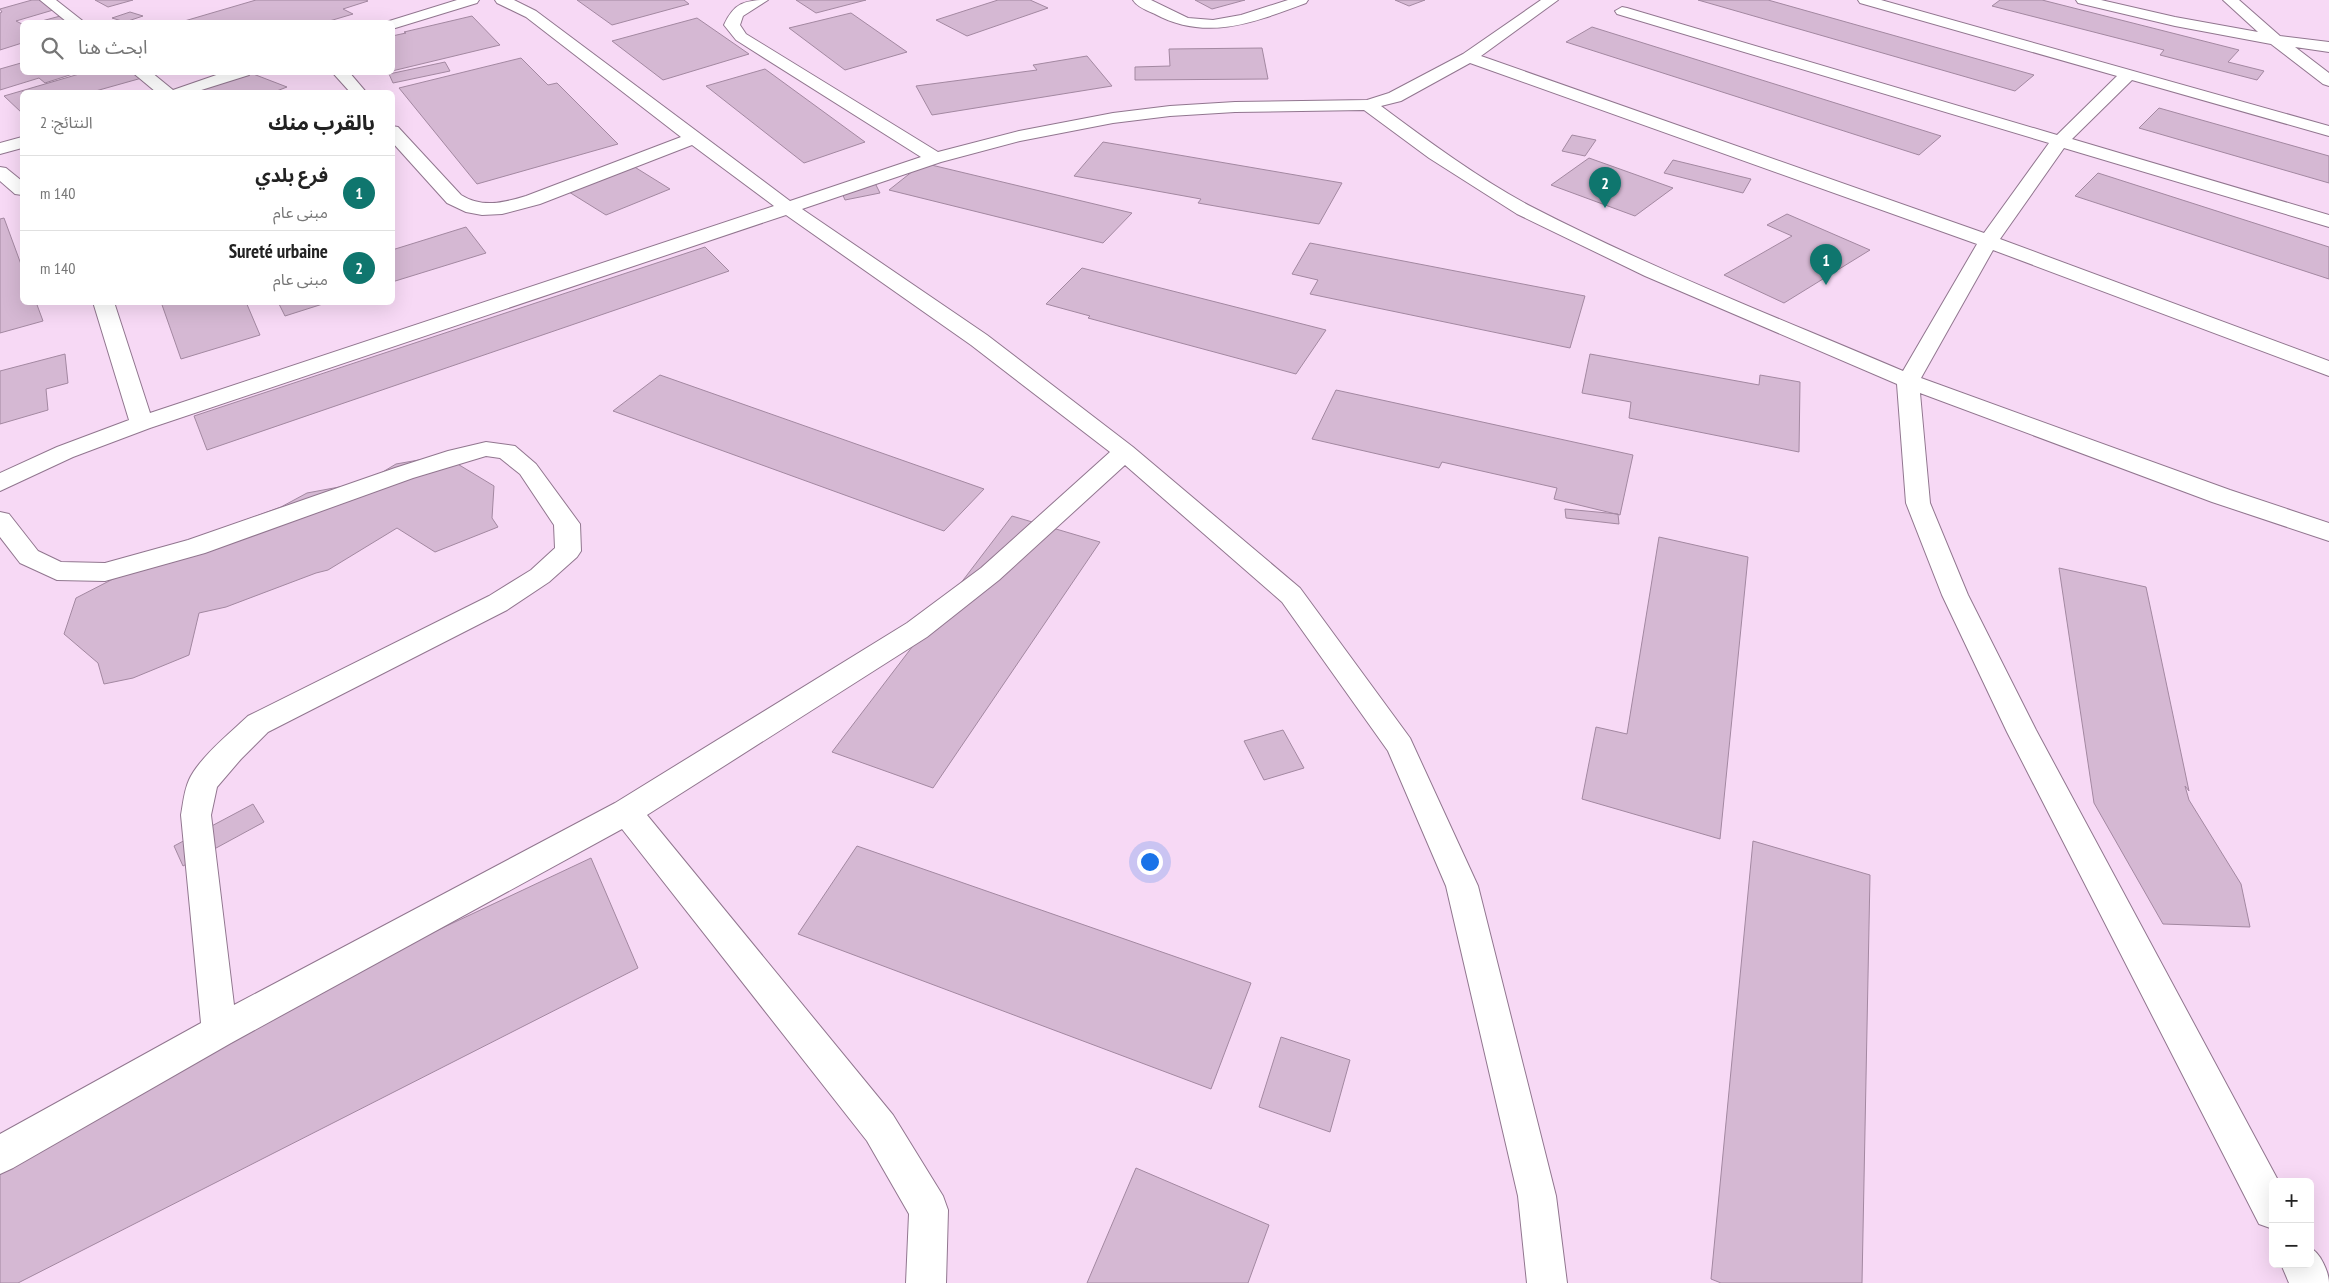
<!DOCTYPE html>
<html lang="ar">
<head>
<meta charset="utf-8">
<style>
	:root { --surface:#fff; --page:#f6f6f6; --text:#222; --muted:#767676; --line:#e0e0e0; --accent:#0f766e }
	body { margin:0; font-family:"PT Sans Narrow","Noto Sans Arabic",sans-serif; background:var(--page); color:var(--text); direction:rtl }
	.controls { position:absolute; right:15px; bottom:15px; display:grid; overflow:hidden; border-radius:8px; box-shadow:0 5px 20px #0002 }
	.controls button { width:45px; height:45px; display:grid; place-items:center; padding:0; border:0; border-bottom:1px solid var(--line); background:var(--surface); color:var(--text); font:25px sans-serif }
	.you { position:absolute; left:1149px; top:861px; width:18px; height:18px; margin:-12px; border:4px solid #fff; border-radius:50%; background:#1a73e8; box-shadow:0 0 0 8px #1a73e833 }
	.badge { display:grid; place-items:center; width:32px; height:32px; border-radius:50%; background:var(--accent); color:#fff; font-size:16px; font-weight:700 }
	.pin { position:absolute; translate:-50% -41px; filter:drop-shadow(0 1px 2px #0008) }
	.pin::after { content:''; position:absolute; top:26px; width:18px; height:15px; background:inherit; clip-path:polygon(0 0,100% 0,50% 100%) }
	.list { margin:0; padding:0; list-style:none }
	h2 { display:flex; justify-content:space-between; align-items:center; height:65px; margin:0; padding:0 20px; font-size:21px }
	h2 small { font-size:16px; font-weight:400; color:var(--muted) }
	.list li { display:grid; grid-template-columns:32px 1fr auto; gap:15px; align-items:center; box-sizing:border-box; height:75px; padding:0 20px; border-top:1px solid var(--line) }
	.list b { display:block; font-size:19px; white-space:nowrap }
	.list p { margin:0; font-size:16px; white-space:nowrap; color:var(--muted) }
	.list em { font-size:16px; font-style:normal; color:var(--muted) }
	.icon { flex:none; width:28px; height:28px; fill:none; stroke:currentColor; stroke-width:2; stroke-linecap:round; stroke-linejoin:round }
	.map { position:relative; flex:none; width:2329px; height:1283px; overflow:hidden; direction:ltr }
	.search { position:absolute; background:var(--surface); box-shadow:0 5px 20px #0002; left:20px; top:20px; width:375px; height:55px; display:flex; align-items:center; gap:12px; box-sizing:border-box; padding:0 18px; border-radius:8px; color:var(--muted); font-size:19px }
	.panel { position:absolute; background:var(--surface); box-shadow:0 5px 20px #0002; left:20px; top:90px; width:375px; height:215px; border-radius:8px; direction:rtl }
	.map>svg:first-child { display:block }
	.building { fill:#d5b8d3; stroke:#a388a1 }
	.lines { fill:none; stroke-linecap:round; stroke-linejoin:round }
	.minor-casing { stroke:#91768f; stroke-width:2 }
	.minor { fill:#fff; fill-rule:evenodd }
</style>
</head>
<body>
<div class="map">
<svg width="2329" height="1283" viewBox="0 0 2329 1283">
	<rect width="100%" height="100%" fill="#f7d9f5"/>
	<path class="building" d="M32 0H45L60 8 16 21 22 24V43L0 50V13L2 12 0 9Z
		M95 0H133L108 7Z
		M256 0H366L368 1 343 9 353 14 326 22H181Z
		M577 0H684L689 4 612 25Z
		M796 0H866L816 13Z
		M998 0H1030L1048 8 967 36 936 20Z
		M1195 0H1245L1212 9Z
		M1395 0H1425L1409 6Z
		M1698 0H1768L2034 75 2015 91Z
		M2000 0H2042L2239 50 2228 62 2264 71 2257 80 2160 55 2164 50 1992 6Z
		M130 12 143 16 125 22 112 18Z
		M851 13 907 52 845 70 789 28Z
		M64 15 78 22H38Z
		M472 16 500 45 392 71V36L406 33 404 32Z
		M697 18 749 54 663 80 612 41Z
		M1592 27 1941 136 1919 155 1566 42Z
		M1262 48 1268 79 1135 80V67L1170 66 1169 49Z
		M1087 56 1112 86 932 115 916 86 1037 70 1033 65Z
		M521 58 548 85 557 83 618 144 477 184 399 88Z
		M445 62 450 71 393 83 389 74Z
		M21 63 22 72H79L45 83 39 78 0 90V69Z
		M765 69 865 142 804 163 706 86Z
		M86 72H145L149 76 92 92H22V113L4 96Z
		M248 72 287 87 274 92H194Z
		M2159 108 2329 156V183L2139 128Z
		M1572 135 1596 140 1585 156 1562 151Z
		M1103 142 1342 183 1319 224 1198 203 1201 199 1074 176Z
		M1589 158 1673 188 1635 216 1551 185Z
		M1673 160 1751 179 1743 193 1664 173Z
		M923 163 1132 213 1103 243 889 190Z
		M633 166 670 189 606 215 569 192Z
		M2098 173 2329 247V279L2075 196Z
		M873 179 880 193 845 200 839 186Z
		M1787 214 1870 250 1784 303 1724 275 1792 236 1767 225Z
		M4 218 22 267V302H36L43 321 0 333V219Z
		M466 227 486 253 392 282V250Z
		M1310 243 1585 296 1570 348 1310 294 1318 280 1292 274Z
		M705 247 729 271 207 450 194 416Z
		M1082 268 1326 330 1296 374 1088 318 1090 316 1046 304Z
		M161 302H246L260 335 181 359Z
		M278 302H329L285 316Z
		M65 354 68 383 46 389 48 410 0 424V371Z
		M1590 354 1759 385 1760 375 1800 382 1799 452 1629 418 1631 402 1582 393Z
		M660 375 984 489 944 531 613 411Z
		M1336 390 1633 455 1620 515 1554 499 1557 488 1442 462 1439 468 1312 439Z
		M447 455 451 460 494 486 492 518 498 527 435 552 397 528 328 570 316 573 226 607 199 613 189 655 133 678 104 684 98 663 64 634 76 598 185 542 281 507 307 493 366 482 396 464Z
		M1565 509 1618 514 1619 524 1566 518Z
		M1012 516 1100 542 933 788 832 752Z
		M1659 537 1748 557 1720 839 1582 799 1596 727 1627 734Z
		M2059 568 2146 587 2189 791 2185 786 2189 800 2241 884 2250 927 2163 924 2094 803Z
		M1283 730 1304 768 1264 780 1244 741Z
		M253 804 264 822 183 866 174 846Z
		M1753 841 1870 875 1862 1283H1721L1711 1279Z
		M857 846 1251 983 1211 1089 798 934Z
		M591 858 638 968 18 1283H0V1136Z
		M1281 1037 1350 1060 1330 1132 1259 1107Z
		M1136 1168 1269 1225 1248 1283H1087Z"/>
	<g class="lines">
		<defs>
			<path id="minor" d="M40 0H56L84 22H67Z
				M457 0H479L477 3 392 29V22H386Z
				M495 0H514L536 11 790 201 921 157 736 40 724 25C734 3 745 0 768 0L743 16 740 25 746 34 938 152 1019 131 1113 113 1170 106 1235 102 1367 100 1389 93 1463 54 1541 0H1558L1481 56 1984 233 2049 143 1617 14 1615 11 1622 7 1627 8 2057 135 2117 76 1860 3 1858 0H1881L2329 126V136L2132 80 2072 139 2329 215V227L2064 148 2000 239 2329 361V376L1993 250 1921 378 2230 490 2329 523V541L2212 502 1920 393 1930 503 1968 595 2036 730 2279 1182H2273V1229L2259 1224 2007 732 1942 595 1906 503 1897 384 1645 276 1517 214 1429 158 1364 110 1235 112 1170 116 1113 123 1020 141 941 162 802 209 987 335 1133 447 1300 588 1410 738 1478 886 1556 1196 1567 1283H1527L1518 1196 1446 886 1388 751 1282 602 1125 465 999 580 927 637 647 815 893 1115 943 1196 948 1210 946 1283H906L909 1214 867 1141 622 829 231 1043 13 1168 0 1174V1134L201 1023 181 815C183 804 184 791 189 780 198 759 231 732 248 716L489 596 531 570 555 548 554 525 520 474 500 458 486 456 413 478 205 553 105 581 57 580 20 563 0 537V512L9 514 38 551 61 562 105 563 188 540 395 468 448 451 486 442 515 446 536 464 580 524 581 551 577 557 549 582 507 610 268 732 241 759 217 787 211 815 234 1005 615 803 907 623 981 568 1110 452 971 345 786 215 150 428 73 457 0 491V473L57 447 129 420 93 302H114L150 413 774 206 692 145 540 204 502 214 482 215 466 212 447 203 392 142V126L398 127 461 195C482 208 503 203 526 196L681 137 526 17 497 3ZM1470 63 1977 244 1903 371C1779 318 1652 269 1532 207 1481 180 1428 141 1381 106L1401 101Z
				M1133 0H1151L1188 18 1213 20 1241 15 1288 0H1308L1306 3C1255 22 1207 42 1155 14 1148 11 1137 7 1133 0Z
				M2076 0H2101L2175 17 2258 32 2223 0H2239L2280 36 2329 42V52L2295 47 2329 73V86L2323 84 2271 44 2175 26 2078 3Z
				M132 72H151L173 90 225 72H251L249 75 195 92H156Z
				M332 72H349L366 92H350Z
				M22 137V148L0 154V143Z
				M0 167 6 168 22 181V195L15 194 0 181Z
				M2310 1248C2320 1252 2329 1272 2329 1283H2289L2281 1264H2310Z"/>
		</defs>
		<use href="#minor" class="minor-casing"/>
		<use href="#minor" class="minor"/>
	</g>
</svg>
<div class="controls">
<button>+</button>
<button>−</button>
</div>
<div class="you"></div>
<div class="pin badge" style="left:1826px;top:285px">1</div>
<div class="pin badge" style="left:1605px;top:208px">2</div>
<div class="search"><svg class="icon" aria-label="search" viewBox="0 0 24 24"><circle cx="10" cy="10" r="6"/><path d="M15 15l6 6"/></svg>ابحث هنا</div>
<section class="panel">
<h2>بالقرب منك<small>النتائج: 2</small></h2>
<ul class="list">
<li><span class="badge">1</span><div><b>فرع بلدي</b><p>مبنى عام</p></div><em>140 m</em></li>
<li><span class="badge">2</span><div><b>Sureté urbaine</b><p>مبنى عام</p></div><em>140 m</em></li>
</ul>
</section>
</div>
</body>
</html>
